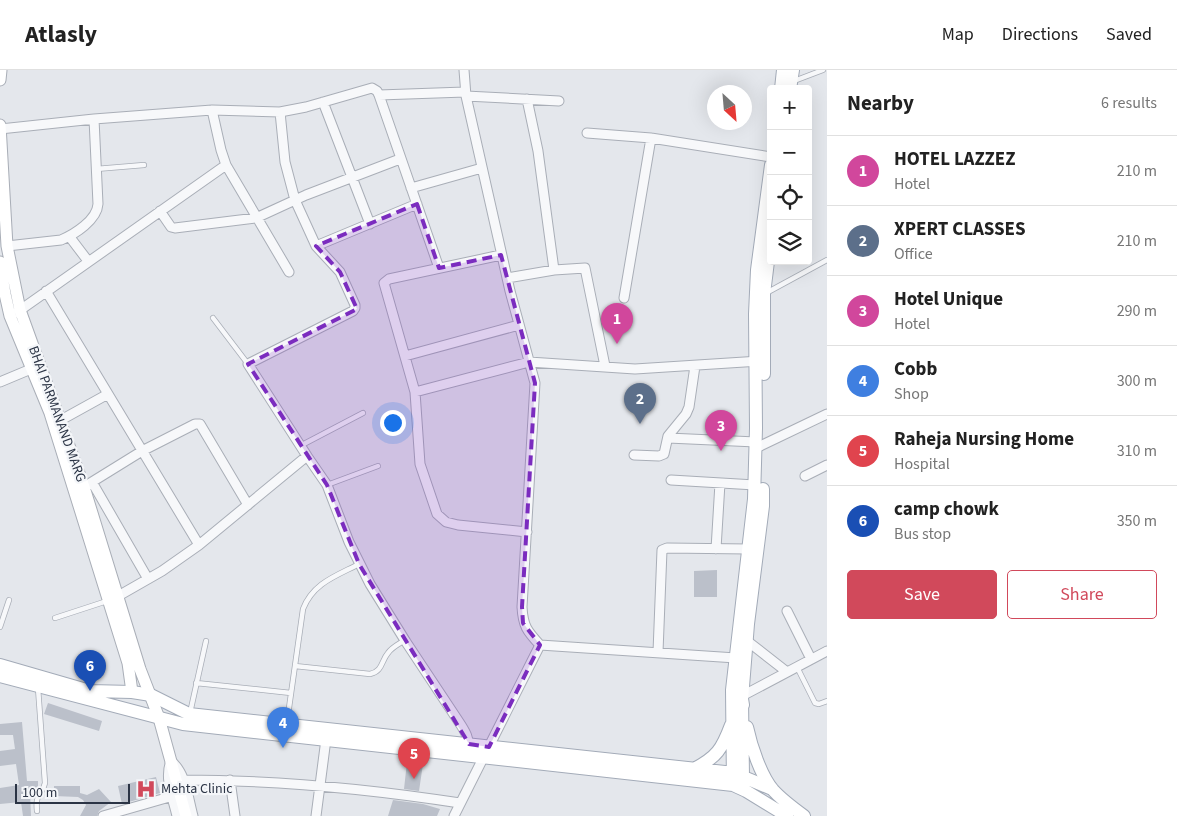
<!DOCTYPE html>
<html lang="en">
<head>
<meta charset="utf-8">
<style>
	:root { --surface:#fff; --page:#f6f6f6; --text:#222; --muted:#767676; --line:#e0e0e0; --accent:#d1495b }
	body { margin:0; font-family:"Source Sans 3",sans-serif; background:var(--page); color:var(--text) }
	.controls { position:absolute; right:15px; top:15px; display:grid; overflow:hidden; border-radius:5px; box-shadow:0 5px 20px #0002 }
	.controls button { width:45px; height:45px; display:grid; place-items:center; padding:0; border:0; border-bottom:1px solid var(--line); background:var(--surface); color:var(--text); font:25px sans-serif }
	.compass { position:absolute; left:707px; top:15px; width:45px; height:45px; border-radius:50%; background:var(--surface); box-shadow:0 5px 20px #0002; rotate:154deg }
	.scale { position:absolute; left:15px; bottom:12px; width:115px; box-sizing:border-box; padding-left:5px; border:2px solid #2b3445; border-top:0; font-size:14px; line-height:18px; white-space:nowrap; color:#2b3445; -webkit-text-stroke:4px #f4f6f9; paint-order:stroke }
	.you { position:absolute; left:392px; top:352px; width:18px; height:18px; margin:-12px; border:4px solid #fff; border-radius:50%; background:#1a73e8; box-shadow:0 0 0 8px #1a73e833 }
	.badge { display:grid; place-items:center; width:32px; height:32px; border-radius:50%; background:var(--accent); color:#fff; font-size:16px; font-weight:700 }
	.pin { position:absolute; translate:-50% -41px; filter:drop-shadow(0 1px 2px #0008) }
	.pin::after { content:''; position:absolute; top:26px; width:18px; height:15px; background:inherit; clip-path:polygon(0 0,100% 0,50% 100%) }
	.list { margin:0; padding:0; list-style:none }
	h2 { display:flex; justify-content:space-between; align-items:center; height:65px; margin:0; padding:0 20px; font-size:21px }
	h2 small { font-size:16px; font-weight:400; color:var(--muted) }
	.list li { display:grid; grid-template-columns:32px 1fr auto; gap:15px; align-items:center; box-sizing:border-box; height:70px; padding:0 20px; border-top:1px solid var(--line) }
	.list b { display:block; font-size:19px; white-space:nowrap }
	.list p { margin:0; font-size:16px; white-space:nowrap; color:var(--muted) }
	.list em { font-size:16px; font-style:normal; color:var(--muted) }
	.actions { display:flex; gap:10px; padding:15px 20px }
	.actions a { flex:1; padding:11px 0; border:1px solid var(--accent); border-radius:5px; text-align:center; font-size:18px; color:var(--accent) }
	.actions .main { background:var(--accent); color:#fff }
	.icon { flex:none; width:28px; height:28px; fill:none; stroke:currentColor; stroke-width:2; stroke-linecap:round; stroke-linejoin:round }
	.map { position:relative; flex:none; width:827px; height:746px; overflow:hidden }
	header { display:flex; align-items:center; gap:30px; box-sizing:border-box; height:70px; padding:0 25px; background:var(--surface); border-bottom:1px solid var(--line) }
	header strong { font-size:24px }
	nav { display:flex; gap:28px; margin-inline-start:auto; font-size:18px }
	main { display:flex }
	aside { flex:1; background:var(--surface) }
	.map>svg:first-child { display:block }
	.building { fill:#bbc0ca }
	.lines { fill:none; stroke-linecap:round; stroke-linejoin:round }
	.lane-casing { stroke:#a9aeb7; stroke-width:6 }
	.street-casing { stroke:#a9aeb7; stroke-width:11 }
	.secondary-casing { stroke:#a9aeb7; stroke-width:13 }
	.primary-casing { stroke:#a3abb8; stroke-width:14 }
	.lane { stroke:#f7f8fa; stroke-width:4.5 }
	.street { stroke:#f7f8fa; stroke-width:9 }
	.secondary { stroke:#fff; stroke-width:11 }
	.primary { stroke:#fff; stroke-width:12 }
	.marked { fill:#7b2cbf; fill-opacity:0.2; stroke:#7b2cbf; stroke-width:4; stroke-dasharray:10 6; stroke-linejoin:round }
	.labels { text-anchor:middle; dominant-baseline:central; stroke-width:4.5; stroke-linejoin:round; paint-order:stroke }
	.street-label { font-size:14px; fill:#2b3445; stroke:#f4f6f9 }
	.poi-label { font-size:14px; fill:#2b3445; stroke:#f4f6f9; text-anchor:start }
</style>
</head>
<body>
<header>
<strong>Atlasly</strong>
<nav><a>Map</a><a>Directions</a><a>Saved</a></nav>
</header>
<main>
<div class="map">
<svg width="827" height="746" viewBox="0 0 827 746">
	<rect width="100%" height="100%" fill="#e4e7ec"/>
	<path class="building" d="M717 500V527H694V501Z
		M48 633 102 651 99 661 44 644Z
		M22 652 27 711H38V720L30 721 31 746H23L21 732 0 734V718L19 715 16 694 0 696V681L15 679 13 665H0V654Z
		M407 692 423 694 419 721 404 719Z
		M156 707 160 723 122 734 118 716Z
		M54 716H80V723L87 725 99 719 111 732 99 741 97 746H80L86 735 83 730 78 727 54 726Z
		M393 730 423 734 440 739 437 746H388Z"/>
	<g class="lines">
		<defs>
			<path id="lane" d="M794 11 823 0
				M96 99 144 95
				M768 222 827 190
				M213 248 248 294
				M300 376 363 343
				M327 415 378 396
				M55 548 107 531
				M0 557 9 530
				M295 596 370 604C383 601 381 591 388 583 392 577 399 574 405 570
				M797 597 815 633 819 634 827 631
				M196 613 291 623
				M190 643 206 571
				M287 652 303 539C313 513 336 506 359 494
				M37 741C35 722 42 727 45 713L38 618"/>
			<path id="street" d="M464 0 466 26 510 221 535 313 522 537C523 556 527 561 540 575L736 588
				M379 25 439 198
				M466 26 559 31
				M527 29 538 81 554 200
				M323 32 370 154
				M212 40 221 80 226 95 289 202
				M280 42 285 92 295 130 316 176 340 202 355 235V238L353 241 248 294 307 386
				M94 49 212 40 280 42 306 37 372 18 377 21 379 25 465 22
				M0 59 94 49 98 134C97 150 75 164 61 170L7 176
				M587 63 651 68 771 87
				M411 118 482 98
				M160 141 171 157 175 158 256 148 306 125 400 89
				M69 166 88 191
				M316 176 417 134
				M501 185 389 209 384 213 415 322 420 394 437 444 446 452 458 455 527 462
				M507 208 554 200 585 198 605 296
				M46 221 199 475
				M624 228 651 68
				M16 243 226 95
				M405 286 519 255
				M0 312 31 299
				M415 322 529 292 635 299 760 291
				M61 350 108 324
				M668 368 756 372
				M756 378 827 344
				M634 385 659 386 664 384 668 366 686 344 689 337 695 296
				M805 406 827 395
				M671 410 755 415
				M92 412 148 509
				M79 420 142 381 195 354H200L248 435
				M716 479 720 413
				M113 529 162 501 199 475 307 386 327 415 349 472 370 514 406 572 459 652C465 661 470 669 468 680
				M787 541 811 589
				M746 570 787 602
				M658 582 662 480 667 478 748 479
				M742 626 827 581
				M183 710C275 710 369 719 460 733
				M230 710 235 746
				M103 746 173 726
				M177 746C173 728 164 708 171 691 186 703 188 728 193 746
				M316 746 326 669
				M454 746 540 575"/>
			<path id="secondary" d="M0 10 1 0
				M0 55 7 176 20 240 84 417 140 599 159 648 186 746
				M0 192 5 224 10 246 50 343 128 593 132 622"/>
			<path id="primary" d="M781 19 783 0
				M790 19 793 0
				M771 95 757 200 755 244 756 358 754 429 732 620 733 715 746 721 787 746
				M764 304V224L771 167
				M0 595 90 621 132 622 151 625 189 644 734 703 772 719
				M0 606 183 654 733 715 743 707 742 629
				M743 635 742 629 748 554 763 436V419
				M747 657C751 676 761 706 773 720 782 730 793 738 804 746
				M694 699C717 687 722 679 731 655"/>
		</defs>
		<use href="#lane" class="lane-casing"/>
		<use href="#street" class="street-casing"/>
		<use href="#secondary" class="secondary-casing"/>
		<use href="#primary" class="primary-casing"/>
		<use href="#lane" class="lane"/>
		<use href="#street" class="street"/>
		<use href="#secondary" class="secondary"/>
		<use href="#primary" class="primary"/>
	</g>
	<path class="marked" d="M417 134 439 198 501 185 535 313 522 537 523 553 540 575 489 677 469 674 359 494 327 415 248 294 357 239 340 202 316 176Z"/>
	<defs>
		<symbol id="hospital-bare" viewBox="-9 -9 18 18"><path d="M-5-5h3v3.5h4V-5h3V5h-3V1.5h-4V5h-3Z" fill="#d1495b" stroke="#f4f6f9" stroke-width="2.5" paint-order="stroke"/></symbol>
	</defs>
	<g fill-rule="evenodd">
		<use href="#hospital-bare" x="132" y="705" width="28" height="28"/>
	</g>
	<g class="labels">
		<g class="street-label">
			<text transform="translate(57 344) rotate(70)">BHAI PARMANAND MARG</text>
		</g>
		<g class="poi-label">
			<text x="161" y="719">Mehta Clinic</text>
		</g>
	</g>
</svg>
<div class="controls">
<button>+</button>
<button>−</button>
<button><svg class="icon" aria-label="locate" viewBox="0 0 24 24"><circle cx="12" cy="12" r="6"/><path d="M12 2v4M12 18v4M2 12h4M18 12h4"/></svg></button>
<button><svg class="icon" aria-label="layers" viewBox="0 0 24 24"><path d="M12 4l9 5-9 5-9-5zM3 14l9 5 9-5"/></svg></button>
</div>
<svg class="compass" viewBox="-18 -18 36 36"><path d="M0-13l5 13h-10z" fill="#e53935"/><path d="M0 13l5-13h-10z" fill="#767676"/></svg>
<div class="scale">100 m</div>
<div class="you"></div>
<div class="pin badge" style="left:617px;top:274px;background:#d1479c">1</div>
<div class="pin badge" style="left:640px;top:354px;background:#5c6f8a">2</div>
<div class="pin badge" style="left:721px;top:381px;background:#d1479c">3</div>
<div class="pin badge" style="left:283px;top:678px;background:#3f7fe0">4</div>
<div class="pin badge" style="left:414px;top:709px;background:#e0444e">5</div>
<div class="pin badge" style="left:90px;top:621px;background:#1a4fb4">6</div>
</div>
<aside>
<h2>Nearby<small>6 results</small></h2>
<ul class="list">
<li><span class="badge" style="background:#d1479c">1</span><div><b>HOTEL LAZZEZ</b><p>Hotel</p></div><em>210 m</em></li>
<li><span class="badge" style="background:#5c6f8a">2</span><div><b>XPERT CLASSES</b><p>Office</p></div><em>210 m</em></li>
<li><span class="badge" style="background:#d1479c">3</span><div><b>Hotel Unique</b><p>Hotel</p></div><em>290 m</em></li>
<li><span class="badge" style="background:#3f7fe0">4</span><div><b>Cobb</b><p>Shop</p></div><em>300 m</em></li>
<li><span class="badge" style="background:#e0444e">5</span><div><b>Raheja Nursing Home</b><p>Hospital</p></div><em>310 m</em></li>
<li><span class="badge" style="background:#1a4fb4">6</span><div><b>camp chowk</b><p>Bus stop</p></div><em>350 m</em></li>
</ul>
<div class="actions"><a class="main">Save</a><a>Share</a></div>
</aside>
</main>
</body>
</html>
